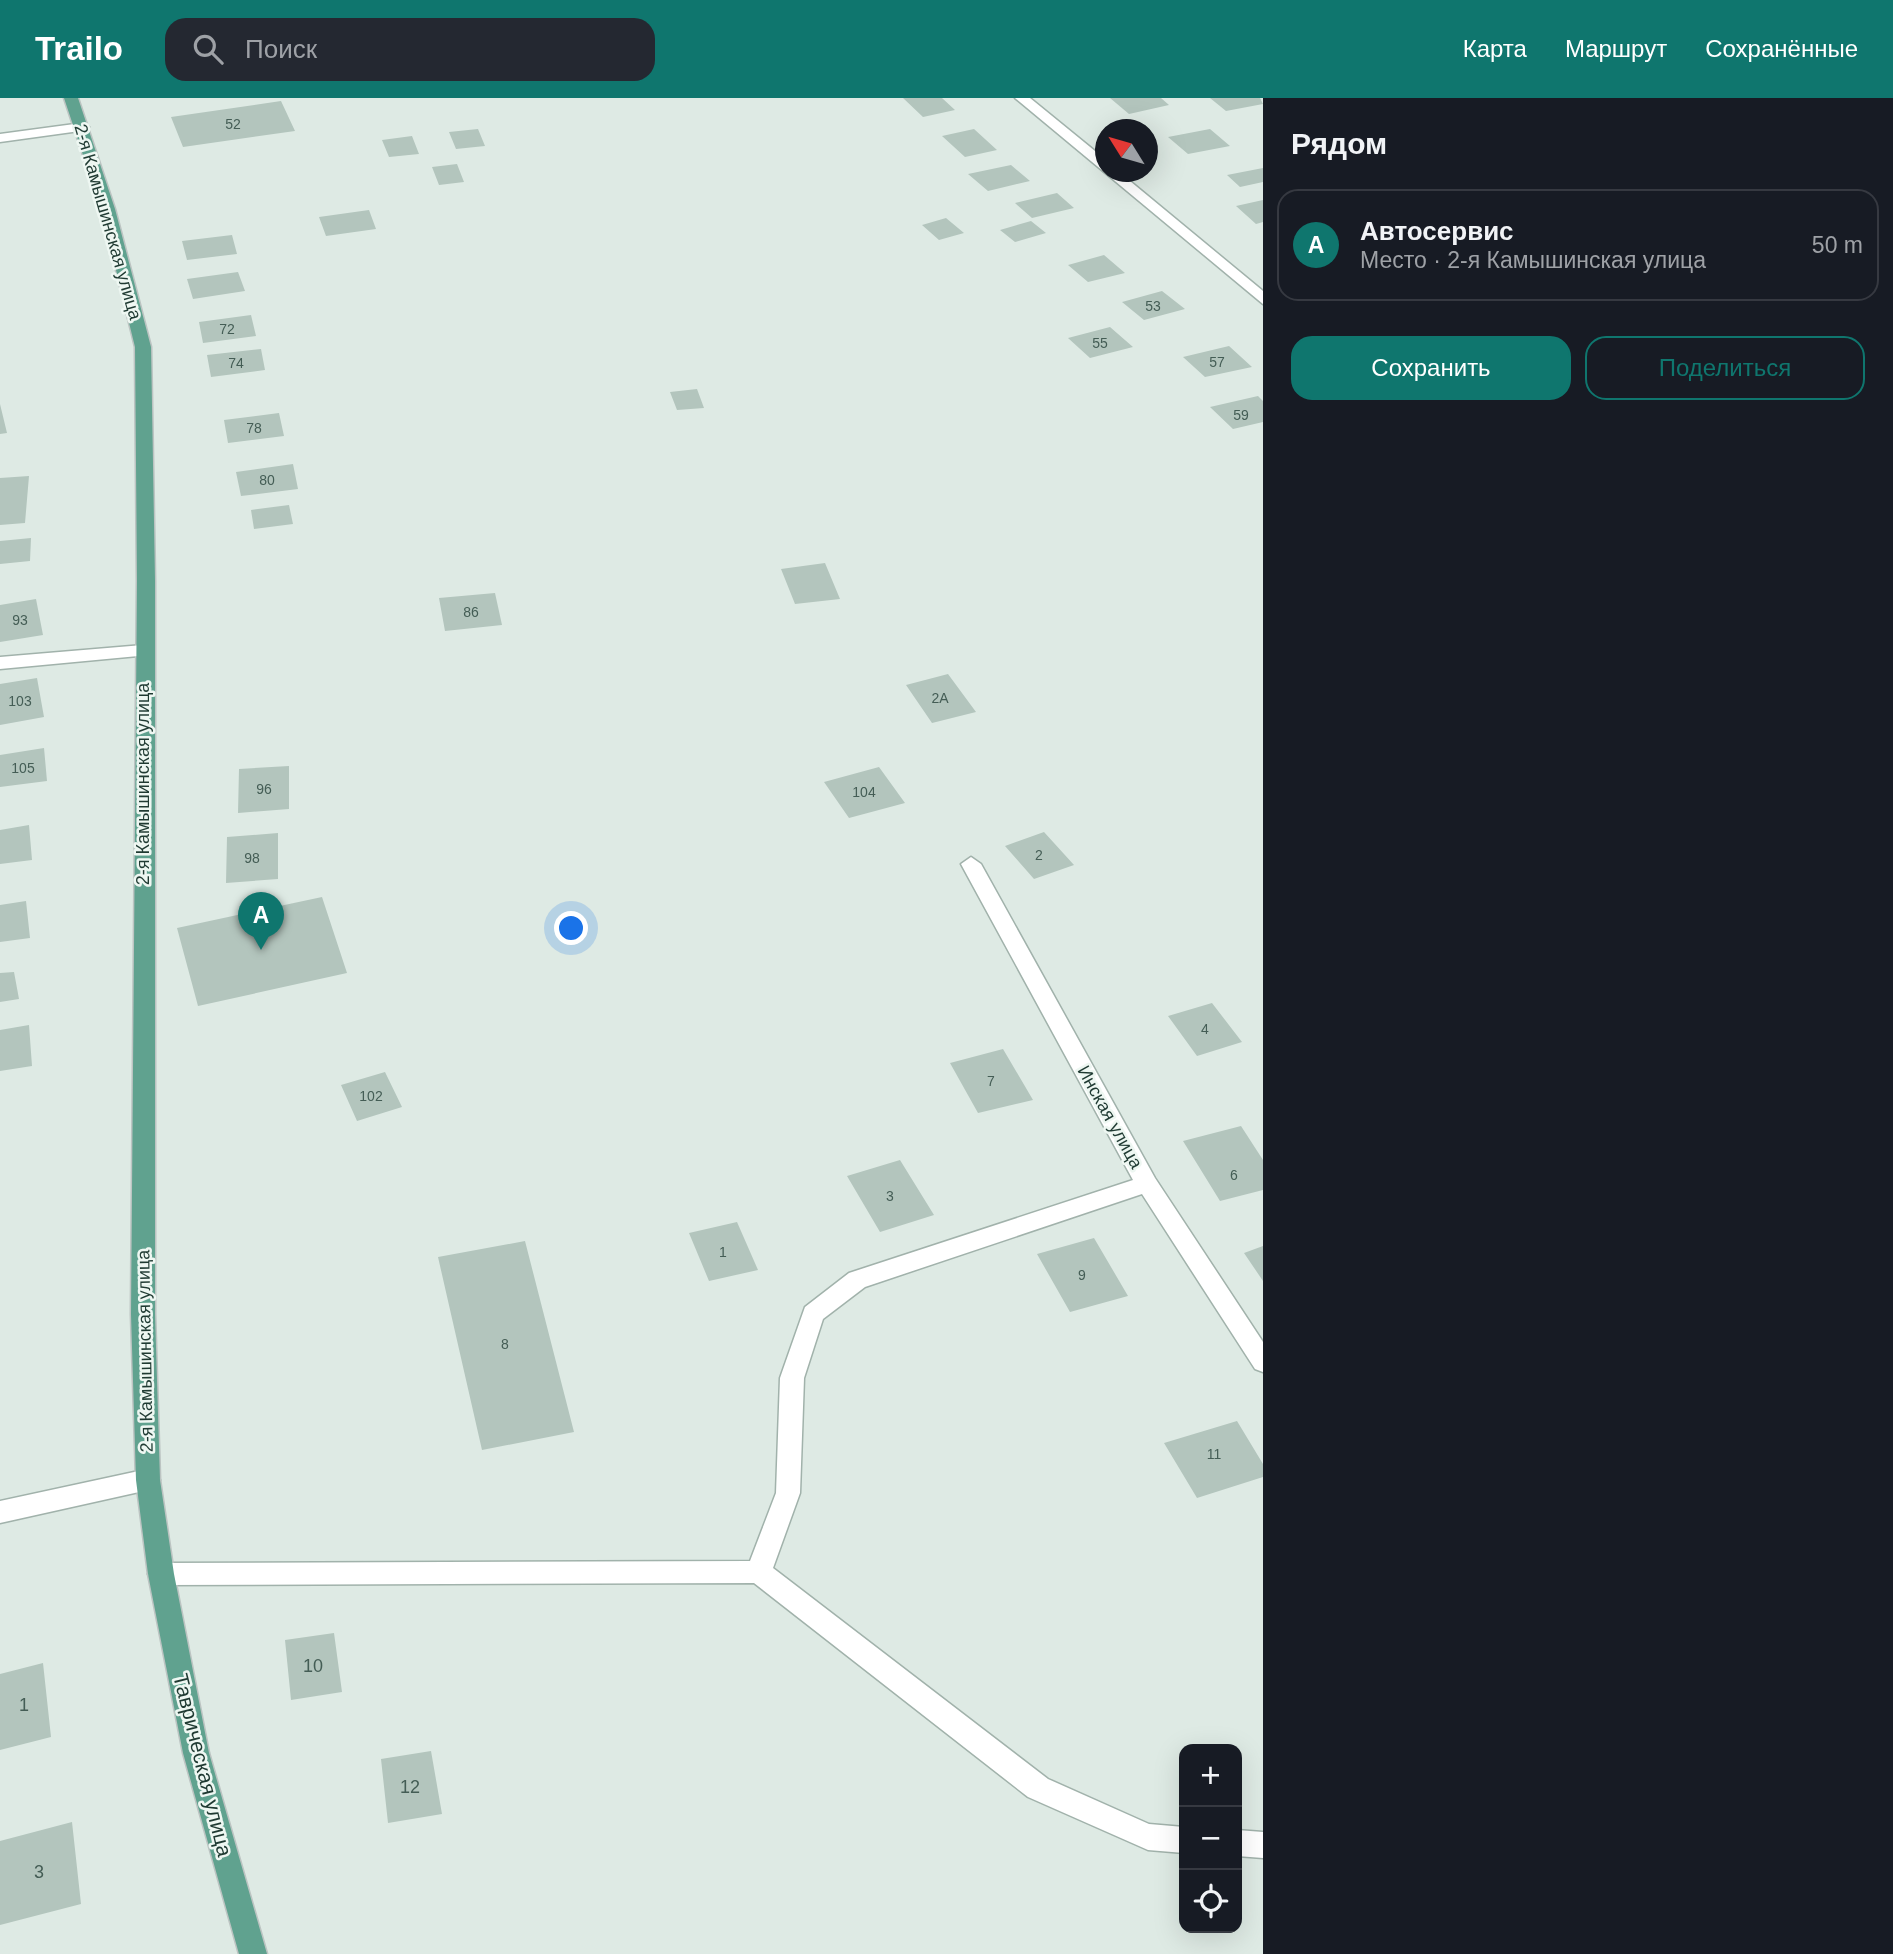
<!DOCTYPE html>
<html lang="ru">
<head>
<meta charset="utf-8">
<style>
	:root { --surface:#171b24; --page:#242831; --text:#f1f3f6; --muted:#9ea1a6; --line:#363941; --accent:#0f766e }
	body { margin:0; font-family:Helvetica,sans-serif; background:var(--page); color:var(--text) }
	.controls { position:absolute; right:21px; bottom:21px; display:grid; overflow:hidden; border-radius:14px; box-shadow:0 7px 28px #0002 }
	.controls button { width:63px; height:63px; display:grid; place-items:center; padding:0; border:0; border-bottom:2px solid var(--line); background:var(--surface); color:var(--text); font:35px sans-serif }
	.compass { position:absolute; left:1095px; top:21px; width:63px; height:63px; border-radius:50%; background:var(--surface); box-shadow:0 7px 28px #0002; rotate:307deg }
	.you { position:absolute; left:572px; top:831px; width:24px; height:24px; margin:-18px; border:5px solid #fff; border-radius:50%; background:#1a73e8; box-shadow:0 0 0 10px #1a73e833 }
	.badge { display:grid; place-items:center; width:46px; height:46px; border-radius:50%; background:var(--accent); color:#fff; font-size:23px; font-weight:700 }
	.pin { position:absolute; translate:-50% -58px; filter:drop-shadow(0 2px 4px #0008) }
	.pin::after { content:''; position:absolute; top:37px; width:24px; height:21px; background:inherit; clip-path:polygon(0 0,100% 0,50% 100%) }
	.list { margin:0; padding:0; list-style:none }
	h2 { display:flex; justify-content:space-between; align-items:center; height:91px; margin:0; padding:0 28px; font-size:30px }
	h2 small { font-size:23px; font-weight:400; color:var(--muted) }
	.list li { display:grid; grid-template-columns:46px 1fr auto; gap:21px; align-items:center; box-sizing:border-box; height:112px; margin:0 14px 14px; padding:0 14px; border:2px solid var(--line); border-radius:21px }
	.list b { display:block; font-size:26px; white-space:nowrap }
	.list p { margin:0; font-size:23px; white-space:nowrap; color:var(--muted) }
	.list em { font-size:23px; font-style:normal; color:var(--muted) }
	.actions { display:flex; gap:14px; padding:21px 28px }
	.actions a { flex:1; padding:16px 0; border:2px solid var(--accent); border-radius:21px; text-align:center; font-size:24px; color:var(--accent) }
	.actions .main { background:var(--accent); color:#fff }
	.icon { flex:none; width:38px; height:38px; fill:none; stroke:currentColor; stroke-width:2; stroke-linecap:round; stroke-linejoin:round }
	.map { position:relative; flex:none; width:1263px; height:1856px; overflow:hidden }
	header { display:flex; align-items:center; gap:42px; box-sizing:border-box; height:98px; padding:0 35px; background:var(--accent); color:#fff }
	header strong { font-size:33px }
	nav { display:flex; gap:38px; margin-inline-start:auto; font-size:24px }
	.search { width:490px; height:63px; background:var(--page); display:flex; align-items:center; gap:18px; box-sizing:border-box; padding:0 24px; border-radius:21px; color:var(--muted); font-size:26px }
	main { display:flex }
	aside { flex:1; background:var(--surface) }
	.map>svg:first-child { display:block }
	.building { fill:#b3c5bd }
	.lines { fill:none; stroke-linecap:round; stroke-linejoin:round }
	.street-casing { stroke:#a1b2ab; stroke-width:3 }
	.primary-casing { stroke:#bcc4c2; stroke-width:3 }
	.street { fill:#fff; fill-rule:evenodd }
	.primary { fill:#60a28f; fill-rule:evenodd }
	.labels { text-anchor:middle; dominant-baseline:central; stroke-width:5; stroke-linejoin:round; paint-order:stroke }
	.number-label { font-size:14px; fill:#445d55 }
	.street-label { font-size:18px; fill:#1f3a32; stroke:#eef7f2 }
	.near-number-label { font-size:18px; fill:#445d55 }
	.near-street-label { font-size:21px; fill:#1f3a32; stroke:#eef7f2 }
</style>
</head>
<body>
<header>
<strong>Trailo</strong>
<div class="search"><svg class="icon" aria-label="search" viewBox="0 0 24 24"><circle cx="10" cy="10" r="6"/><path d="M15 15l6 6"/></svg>Поиск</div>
<nav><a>Карта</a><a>Маршрут</a><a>Сохранённые</a></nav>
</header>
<main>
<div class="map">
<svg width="1263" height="1856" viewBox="0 0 1263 1856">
	<rect width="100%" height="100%" fill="#deeae4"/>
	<path class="building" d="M903 0H942L955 12 923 19Z
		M1110 0H1161L1169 7 1129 16Z
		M1210 0H1260L1263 6 1226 13Z
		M281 3 295 33 183 49 171 19Z
		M478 31 485 48 456 51 449 34Z
		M974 31 997 52 965 59 942 38Z
		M1210 31 1230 48 1188 56 1168 39Z
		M412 38 419 56 389 59 382 42Z
		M457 66 464 84 439 87 432 69Z
		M1011 67 1030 83 988 93 968 76Z
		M1263 70V84L1240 89 1227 77Z
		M1057 95 1074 110 1032 120 1015 105Z
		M1263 102V124L1256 126 1236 108Z
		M369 112 376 131 326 138 319 119Z
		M946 120 964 135 939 142 922 127Z
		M1031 123 1046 135 1015 144 1000 132Z
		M232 137 237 156 187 162 182 143Z
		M1104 157 1125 175 1088 184 1068 167Z
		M238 174 245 193 193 201 187 181Z
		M1162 193 1185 211 1144 222 1122 204Z
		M251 217 256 238 203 245 199 224Z
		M1110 229 1133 249 1090 260 1068 240Z
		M1229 248 1252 269 1205 279 1183 259Z
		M261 251 265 272 211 279 207 257Z
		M697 291 704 310 677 312 670 294Z
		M1258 298 1263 303V324L1233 331 1210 309Z
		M0 306 7 335 0 336Z
		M279 315 284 338 228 345 224 322Z
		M293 366 298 391 241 398 236 374Z
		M29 378 25 425 0 427V380Z
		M289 407 293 426 254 431 251 412Z
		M31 440 30 463 0 466V443Z
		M825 465 840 501 795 506 781 471Z
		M495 495 502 527 445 533 439 500Z
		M36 501 43 537 0 544V507Z
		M948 576 976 614 932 625 906 587Z
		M37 580 44 619 0 627V586Z
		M44 650 47 683 0 689V657Z
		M289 668V711L238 715 239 671Z
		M879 669 905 705 849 720 824 684Z
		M29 727 32 762 0 766V732Z
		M1044 734 1074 767 1034 781 1005 748Z
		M278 735V781L226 785 227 739Z
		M322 799 347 875 198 908 177 830Z
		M26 803 30 840 0 844V807Z
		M14 874 19 901 0 904V875Z
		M1212 905 1242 944 1197 958 1168 918Z
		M29 927 32 968 0 973V932Z
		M1003 951 1033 1002 978 1015 950 965Z
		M385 974 402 1009 357 1023 341 987Z
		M1241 1028 1263 1062V1092L1220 1103 1183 1043Z
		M900 1062 934 1117 880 1134 847 1078Z
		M737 1124 758 1172 709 1183 689 1135Z
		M1094 1140 1128 1198 1070 1214 1037 1156Z
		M525 1143 574 1334 482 1352 438 1159Z
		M1263 1148V1183L1244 1155Z
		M1237 1323 1263 1366V1379L1197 1400 1164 1345Z
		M334 1535 342 1594 291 1602 285 1542Z
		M43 1565 51 1639 0 1652V1576Z
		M431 1653 442 1716 388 1725 381 1661Z
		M72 1724 81 1806 0 1827V1743Z"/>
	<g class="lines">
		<defs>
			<path id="street" d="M1015 0H1030L1106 62V74H1119L1263 193V206Z
				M82 25 89 29 87 32 0 44V36Z
				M143 547 152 553 149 557 0 571V559Z
				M971 759 981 766 1155 1080 1263 1244V1274L1255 1271 1142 1096 865 1189 823 1221 804 1280 800 1395 773 1470 1048 1681 1149 1726 1184 1729V1755L1148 1752 1028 1699 754 1485 161 1487 152 1484 148 1476 152 1468 161 1465 750 1463 776 1395 780 1280 805 1209 849 1175 1133 1082 961 766Z
				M148 1371 157 1374 160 1382 157 1390 0 1425V1403Z
				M1237 1732 1263 1734V1760L1237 1758Z"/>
			<path id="primary" d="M64 0H78L115 111 151 249 155 483V1216L160 1382 174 1476 209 1655 267 1856H239L183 1655 148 1476 136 1382 131 1216 137 483 135 249 101 111Z"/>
		</defs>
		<use href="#street" class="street-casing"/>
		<use href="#primary" class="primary-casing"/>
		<use href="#street" class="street"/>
		<use href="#primary" class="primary"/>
	</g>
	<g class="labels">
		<g class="number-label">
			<text x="233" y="26">52</text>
			<text x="1153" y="208">53</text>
			<text x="227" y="231">72</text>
			<text x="1100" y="245">55</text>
			<text x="1217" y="264">57</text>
			<text x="236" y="265">74</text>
			<text x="1241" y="317">59</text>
			<text x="254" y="330">78</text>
			<text x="267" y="382">80</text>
			<text x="471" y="514">86</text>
			<text x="20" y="522">93</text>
			<text x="940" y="600">2А</text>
			<text x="20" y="603">103</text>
			<text x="23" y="670">105</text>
			<text x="264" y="691">96</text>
			<text x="864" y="694">104</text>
			<text x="1039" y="757">2</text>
			<text x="252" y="760">98</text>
			<text x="1205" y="931">4</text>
			<text x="991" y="983">7</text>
			<text x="371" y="998">102</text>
			<text x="1234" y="1077">6</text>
			<text x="890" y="1098">3</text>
			<text x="723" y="1154">1</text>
			<text x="1082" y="1177">9</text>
			<text x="505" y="1246">8</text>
			<text x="1214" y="1356">11</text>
		</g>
		<g class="street-label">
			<text transform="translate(108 124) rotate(74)">2-я Камышинская улица</text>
			<text transform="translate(143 686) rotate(-90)">2-я Камышинская улица</text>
			<text transform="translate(1110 1019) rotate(61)">Инская улица</text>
			<text transform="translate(145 1253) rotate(-91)">2-я Камышинская улица</text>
		</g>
		<g class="near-number-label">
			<text x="313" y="1568">10</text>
			<text x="24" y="1607">1</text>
			<text x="410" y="1689">12</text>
			<text x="39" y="1774">3</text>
		</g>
		<g class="near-street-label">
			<text transform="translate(203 1667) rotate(76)">Таврическая улица</text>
		</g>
	</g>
</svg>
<div class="controls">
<button>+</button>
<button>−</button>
<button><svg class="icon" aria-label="locate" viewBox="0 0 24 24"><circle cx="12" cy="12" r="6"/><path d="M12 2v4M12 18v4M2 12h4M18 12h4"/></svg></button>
</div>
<svg class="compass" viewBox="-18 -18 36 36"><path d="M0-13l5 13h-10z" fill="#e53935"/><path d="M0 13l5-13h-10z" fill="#9ea1a6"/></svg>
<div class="you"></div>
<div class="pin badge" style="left:261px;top:852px">A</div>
</div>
<aside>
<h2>Рядом<small></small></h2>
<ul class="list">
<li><span class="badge">A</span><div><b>Автосервис</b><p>Место · 2-я Камышинская улица</p></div><em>50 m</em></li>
</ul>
<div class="actions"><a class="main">Сохранить</a><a>Поделиться</a></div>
</aside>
</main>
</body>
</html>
